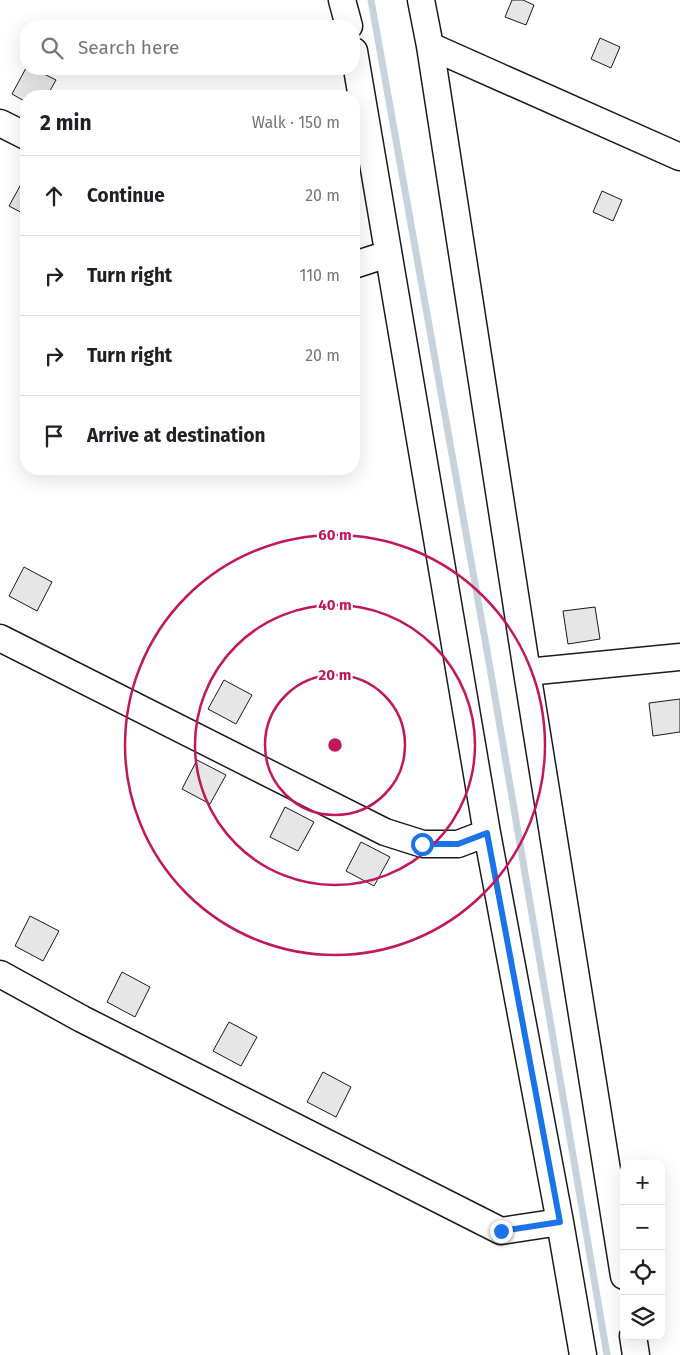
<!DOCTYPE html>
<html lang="en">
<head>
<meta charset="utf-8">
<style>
	:root { --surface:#fff; --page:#f2f2f2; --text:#202124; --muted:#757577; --line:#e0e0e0 }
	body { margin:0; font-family:"Fira Sans",sans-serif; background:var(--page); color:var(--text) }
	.controls { position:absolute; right:15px; bottom:15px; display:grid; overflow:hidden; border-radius:10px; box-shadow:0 5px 20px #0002 }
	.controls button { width:45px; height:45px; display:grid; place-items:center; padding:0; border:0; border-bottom:1px solid var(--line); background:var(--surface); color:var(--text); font:25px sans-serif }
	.stop { position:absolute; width:15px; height:15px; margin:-11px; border:4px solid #1a73e8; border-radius:50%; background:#fff }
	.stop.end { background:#1a73e8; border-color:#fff; box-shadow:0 1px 5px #0008 }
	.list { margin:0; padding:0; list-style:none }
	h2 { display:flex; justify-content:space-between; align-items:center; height:65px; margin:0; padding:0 20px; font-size:21px }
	h2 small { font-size:16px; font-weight:400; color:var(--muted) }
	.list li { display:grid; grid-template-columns:32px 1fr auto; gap:15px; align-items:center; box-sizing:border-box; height:80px; padding:0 20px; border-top:1px solid var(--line) }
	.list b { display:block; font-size:19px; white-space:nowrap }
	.list em { font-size:16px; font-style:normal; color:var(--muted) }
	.icon { flex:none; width:28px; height:28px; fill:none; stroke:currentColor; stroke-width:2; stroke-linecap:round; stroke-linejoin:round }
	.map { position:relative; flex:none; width:680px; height:1355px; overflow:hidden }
	.search { position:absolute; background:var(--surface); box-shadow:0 5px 20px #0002; left:20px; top:20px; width:340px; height:55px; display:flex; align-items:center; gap:12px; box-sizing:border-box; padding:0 18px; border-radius:20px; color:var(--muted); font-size:19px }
	.panel { position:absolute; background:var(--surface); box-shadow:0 5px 20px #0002; left:20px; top:90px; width:340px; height:385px; border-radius:20px }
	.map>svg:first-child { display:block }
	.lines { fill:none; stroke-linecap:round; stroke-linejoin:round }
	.stream { stroke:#c6d2dc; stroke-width:7 }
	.building { fill:#e6e6e6; stroke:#1a1a1a }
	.minor-casing { stroke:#1a1a1a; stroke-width:29 }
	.minor { stroke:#fff; stroke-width:26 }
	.route { stroke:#1a73e8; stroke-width:6 }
	.ring { fill:none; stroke:#c2185b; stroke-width:2.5 }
	.centre { fill:#c2185b; stroke:#fff; stroke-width:2.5 }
	.ring-label { font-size:15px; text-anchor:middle; font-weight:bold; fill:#c2185b; stroke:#fff; stroke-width:4; stroke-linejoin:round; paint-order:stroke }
</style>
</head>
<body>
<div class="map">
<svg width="680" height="1355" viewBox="0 0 680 1355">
	<rect width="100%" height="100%" fill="#fff"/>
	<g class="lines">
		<path class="stream" d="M371 0 489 662 607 1355"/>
	</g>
	<path class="building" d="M512 0H523L534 5 526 25 505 17Z
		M600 38 620 47 611 68 591 59Z
		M26 68 34 69 56 80 47 96H26V102L12 94Z
		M25 177 26 178V215L9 206Z
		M602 191 622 200 613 221 593 212Z
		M24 567 52 582 37 611 9 596Z
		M595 607 600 639 568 644 563 611Z
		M224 680 252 695 236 724 208 709Z
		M680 699V732L653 736 649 703Z
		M197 760 226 775 210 804 182 789Z
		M285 807 314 822 298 851 270 837Z
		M361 842 390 857 374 886 346 871Z
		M30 916 59 931 43 961 15 946Z
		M122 972 150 987 135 1017 107 1002Z
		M229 1022 257 1037 241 1066 213 1051Z
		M323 1072 351 1087 336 1117 307 1102Z"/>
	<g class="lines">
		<defs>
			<path id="minor" d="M342 0 349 26
				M421 0 430 46 527 672 624 1276
				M430 46 680 157
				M354 51 487 833 560 1222 583 1355
				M0 123 26 136
				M354 265 388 254
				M0 638 385 832 423 844H458L487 833
				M527 672 680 657
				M0 974 82 1019 501 1231 560 1222
				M633 1336 636 1355"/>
		</defs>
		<use href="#minor" class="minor-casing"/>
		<use href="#minor" class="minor"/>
	</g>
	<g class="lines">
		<path class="route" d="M422 844H458L487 833 560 1222 501 1231"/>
	</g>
	<g class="ring">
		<circle cx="335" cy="745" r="70"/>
		<circle cx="335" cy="745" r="140"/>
		<circle cx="335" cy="745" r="210"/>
	</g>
	<circle cx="335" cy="745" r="8" class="centre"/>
	<g class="ring-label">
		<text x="335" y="540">60 m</text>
		<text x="335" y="610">40 m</text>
		<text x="335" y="680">20 m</text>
	</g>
</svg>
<div class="controls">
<button>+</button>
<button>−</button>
<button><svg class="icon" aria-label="locate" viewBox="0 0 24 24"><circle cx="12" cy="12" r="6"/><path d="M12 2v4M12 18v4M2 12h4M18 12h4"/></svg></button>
<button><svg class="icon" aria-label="layers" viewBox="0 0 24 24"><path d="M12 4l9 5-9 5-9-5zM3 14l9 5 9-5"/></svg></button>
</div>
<div class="stop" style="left:422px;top:844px"></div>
<div class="stop end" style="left:501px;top:1231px"></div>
<div class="search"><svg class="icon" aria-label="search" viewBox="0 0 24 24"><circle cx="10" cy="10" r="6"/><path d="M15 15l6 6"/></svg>Search here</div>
<section class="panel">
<h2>2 min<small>Walk · 150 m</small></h2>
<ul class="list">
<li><svg class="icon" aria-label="ahead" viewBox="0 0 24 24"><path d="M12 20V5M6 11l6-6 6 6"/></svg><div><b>Continue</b></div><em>20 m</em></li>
<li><svg class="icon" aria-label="right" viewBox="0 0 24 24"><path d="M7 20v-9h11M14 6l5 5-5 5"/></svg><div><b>Turn right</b></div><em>110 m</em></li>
<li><svg class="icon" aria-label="right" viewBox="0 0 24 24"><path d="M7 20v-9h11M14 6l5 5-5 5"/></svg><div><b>Turn right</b></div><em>20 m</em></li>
<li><svg class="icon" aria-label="arrive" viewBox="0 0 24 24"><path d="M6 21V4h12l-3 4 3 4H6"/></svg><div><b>Arrive at destination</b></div></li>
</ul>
</section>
</div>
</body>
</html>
